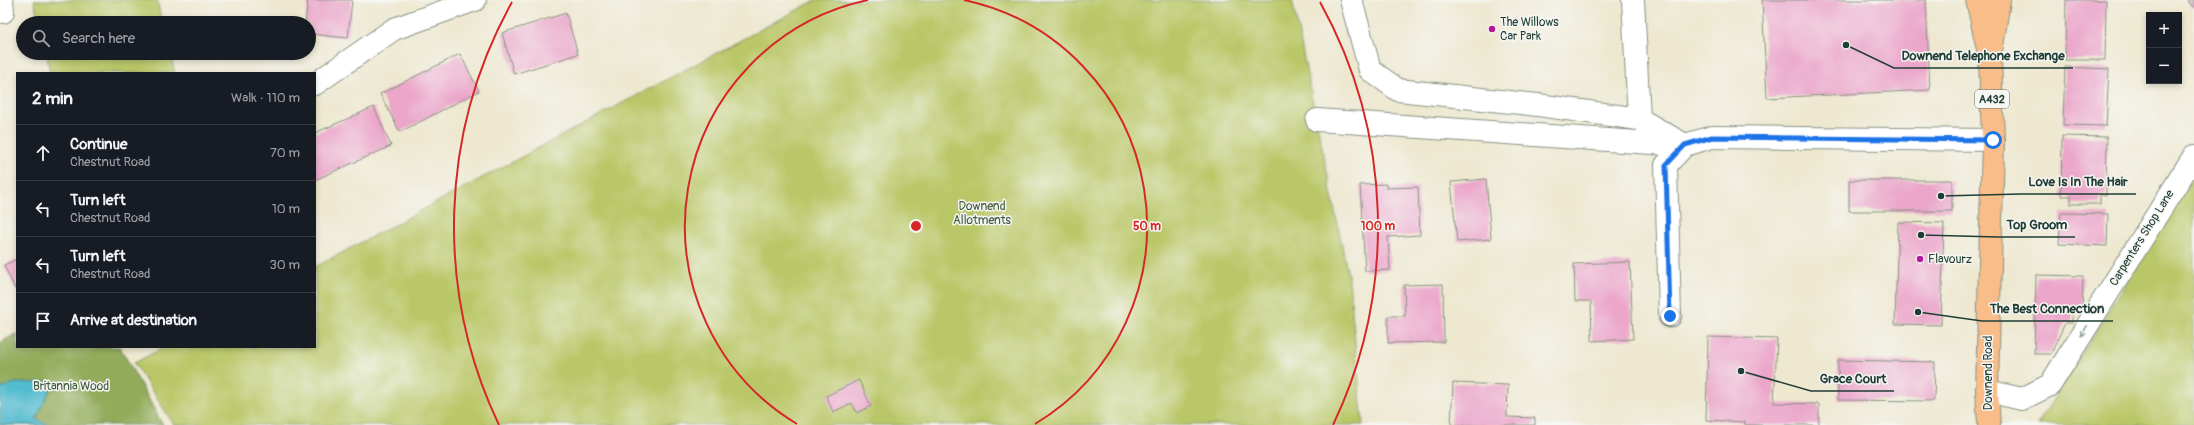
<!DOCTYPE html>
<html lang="en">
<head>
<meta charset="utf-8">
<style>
	:root { --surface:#171b24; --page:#242831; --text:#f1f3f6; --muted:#9ea1a6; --line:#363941 }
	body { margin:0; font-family:Pangolin,sans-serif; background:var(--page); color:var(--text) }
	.controls { position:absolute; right:12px; top:12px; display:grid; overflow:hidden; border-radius:0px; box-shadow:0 2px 6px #0003 }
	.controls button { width:36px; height:36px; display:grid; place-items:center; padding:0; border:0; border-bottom:1px solid var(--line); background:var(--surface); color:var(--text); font:20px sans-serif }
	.stop { position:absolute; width:12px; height:12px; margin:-9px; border:3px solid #1a73e8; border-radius:50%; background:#fff }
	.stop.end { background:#1a73e8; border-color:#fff; box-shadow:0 1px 4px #0008 }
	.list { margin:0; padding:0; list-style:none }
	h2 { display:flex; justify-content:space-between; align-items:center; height:52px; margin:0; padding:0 16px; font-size:17px }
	h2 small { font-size:13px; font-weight:400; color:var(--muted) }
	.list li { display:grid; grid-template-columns:26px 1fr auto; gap:12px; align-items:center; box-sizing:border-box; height:56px; padding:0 16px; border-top:1px solid var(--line) }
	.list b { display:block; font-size:15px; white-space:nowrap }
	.list p { margin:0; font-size:13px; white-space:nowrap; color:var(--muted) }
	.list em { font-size:13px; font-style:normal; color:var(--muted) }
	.icon { flex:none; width:22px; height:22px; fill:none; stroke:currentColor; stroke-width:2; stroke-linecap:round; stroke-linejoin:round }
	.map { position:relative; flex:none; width:2194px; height:425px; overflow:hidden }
	.search { position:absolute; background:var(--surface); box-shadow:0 2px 6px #0003; left:16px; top:16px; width:300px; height:44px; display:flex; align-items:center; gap:10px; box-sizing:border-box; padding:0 14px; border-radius:22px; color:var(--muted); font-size:15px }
	.panel { position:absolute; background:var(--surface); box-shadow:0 2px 6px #0003; left:16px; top:72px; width:300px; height:276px; border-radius:0px }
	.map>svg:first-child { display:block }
	.green { fill:#bac768; stroke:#6c824e }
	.forest { fill:#93ac5c; stroke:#597448 }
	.water { fill:#52bbcf; stroke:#387c82 }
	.building { fill:#eba6ca }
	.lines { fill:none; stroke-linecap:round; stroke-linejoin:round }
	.minor-casing { stroke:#869282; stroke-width:24 }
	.major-casing { stroke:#869282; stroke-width:24 }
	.minor { stroke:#fff; stroke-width:22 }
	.major { stroke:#f8bd89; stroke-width:22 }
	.oneway { stroke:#8f9e9a }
	.route { stroke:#1a73e8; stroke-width:5 }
	.ring { fill:none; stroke:#d62828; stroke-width:2 }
	.poi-dot { fill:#b5179e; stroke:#f6f6f2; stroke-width:1.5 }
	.labels { text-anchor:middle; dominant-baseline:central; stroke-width:3; stroke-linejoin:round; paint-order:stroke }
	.shield { fill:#f6f6f2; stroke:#60746d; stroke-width:1 }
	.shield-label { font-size:11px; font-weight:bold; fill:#1f3d34 }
	.poi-label { font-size:12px; fill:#1f3d34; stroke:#f6f6f2; text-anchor:start }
	.park-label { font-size:12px; fill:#3e593e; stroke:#f6f6f2 }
	.street-label { font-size:12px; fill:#1f3d34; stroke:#f6f6f2 }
	.centre { fill:#d62828; stroke:#f6f6f2; stroke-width:2 }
	.ring-label { font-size:12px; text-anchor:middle; font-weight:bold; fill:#d62828; stroke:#f6f6f2; stroke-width:3; stroke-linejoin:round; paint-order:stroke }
	.leader { fill:none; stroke:#1f3d34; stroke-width:1.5 }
	.callout-dot { fill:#1f3d34; stroke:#f6f6f2; stroke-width:1.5 }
	.callout-label { font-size:13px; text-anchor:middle; font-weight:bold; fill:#1f3d34; stroke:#f6f6f2; stroke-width:3; stroke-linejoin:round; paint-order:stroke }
</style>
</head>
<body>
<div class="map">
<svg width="2194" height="425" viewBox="0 0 2194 425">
	<rect width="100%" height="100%" fill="#f6f6f2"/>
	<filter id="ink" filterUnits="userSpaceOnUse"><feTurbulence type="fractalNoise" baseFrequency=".025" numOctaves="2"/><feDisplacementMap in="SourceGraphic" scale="8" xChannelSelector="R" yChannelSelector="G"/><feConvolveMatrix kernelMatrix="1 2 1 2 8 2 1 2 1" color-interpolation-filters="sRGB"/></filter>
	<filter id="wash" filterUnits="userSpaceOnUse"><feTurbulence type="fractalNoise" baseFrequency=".012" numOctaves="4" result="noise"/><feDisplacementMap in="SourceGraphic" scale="16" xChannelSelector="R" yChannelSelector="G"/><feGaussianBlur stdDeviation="0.9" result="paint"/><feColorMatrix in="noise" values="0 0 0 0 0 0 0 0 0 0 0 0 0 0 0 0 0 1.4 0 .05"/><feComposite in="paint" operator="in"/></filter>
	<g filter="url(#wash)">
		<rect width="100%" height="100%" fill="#eee8d0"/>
		<path class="green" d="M34 0H157L162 23H39Z
			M816 0H1292L1349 280 1363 425H174L134 363 165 347H315V267Z
			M46 53H170L175 73H50Z
			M2194 175V425H2037Z"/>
		<path class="forest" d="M17 333V347H120L163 425H0V343Z"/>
		<path class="water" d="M54 382 36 419 49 425H0V389L14 383Z"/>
		<g id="blocks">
			<path class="building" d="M308 0H352L348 38 309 34V23H305Z
				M1762 0H1926L1930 90 1767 98Z
				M2066 0H2106L2105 60H2065Z
				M2187 0H2194V8Z
				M566 13 578 54 514 74 502 33Z
				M460 54 479 91 400 132 380 94Z
				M2065 67 2109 69 2106 126 2063 125Z
				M374 107 391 146 315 180V133Z
				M2062 136 2107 137 2106 195H2100V204H2071V196H2061Z
				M1486 179 1491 239 1457 242 1451 182Z
				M1849 180H1952V211H1849Z
				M1386 184V188L1418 187 1420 235 1388 237 1390 270 1365 271 1360 185Z
				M2061 213 2108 214 2107 246 2059 244Z
				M1898 222 1944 223 1941 325 1895 324Z
				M17 259V288L15 289 4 265Z
				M1630 262 1633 339 1592 341 1591 301H1575L1574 264Z
				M2036 275 2083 276 2082 311H2072V323H2065L2051 354H2034Z
				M1443 284 1444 342 1388 343V316H1405L1404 285Z
				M1708 337 1777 339 1774 403 1819 404V425H1745V422L1706 420Z
				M1838 360 1935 362 1934 401 1838 400Z
				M859 380 871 406 857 413 852 403 833 412 826 396Z
				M1453 383 1508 385 1507 417 1535 418V425H1451Z"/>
		</g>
	</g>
	<g filter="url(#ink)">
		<use href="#blocks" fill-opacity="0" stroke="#869282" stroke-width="1"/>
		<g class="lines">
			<defs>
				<path id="minor" d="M2 0 3 12
					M1351 0 1370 70 1398 90 1538 105 1639 119 1685 145
					M1633 0 1639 119
					M315 84 394 29 475 0
					M1317 120 1681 145
					M1670 316 1666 165 1685 145 1712 137 1993 140
					M1987 391 2022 399 2050 385 2194 156"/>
				<path id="major" d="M1977 0 1990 58 1993 140 1987 391 1989 425
					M1992 46 1999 0"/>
			</defs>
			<use href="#minor" class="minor-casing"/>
			<use href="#major" class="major-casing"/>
			<use href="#minor" class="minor"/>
			<use href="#major" class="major"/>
		</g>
		<defs><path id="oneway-shaft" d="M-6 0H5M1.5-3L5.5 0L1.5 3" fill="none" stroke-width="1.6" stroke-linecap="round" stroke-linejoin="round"/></defs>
		<use class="oneway" href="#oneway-shaft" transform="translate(2084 331) rotate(122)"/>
	</g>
	<g class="lines" filter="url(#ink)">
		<path class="route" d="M1670 316 1666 165 1685 145 1712 137 1993 140"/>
	</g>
	<g class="ring">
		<path d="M797 424A231 231 0 0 1 868 0M964 0A231 231 0 0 1 1035 424"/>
		<path d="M499 425A462 462 0 0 1 512 2M1320 2A462 462 0 0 1 1333 425"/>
	</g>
	<g class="poi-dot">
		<circle cx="1492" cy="29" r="4"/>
		<circle cx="1920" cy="259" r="4"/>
	</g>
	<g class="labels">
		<rect class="shield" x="1975" y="90" width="34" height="18" rx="3"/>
		<g class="shield-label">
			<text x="1992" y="99">A432</text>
		</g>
		<g class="poi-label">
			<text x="1500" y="22">The Willows<tspan x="1500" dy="14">Car Park</tspan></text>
			<text x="1928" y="259">Flavourz</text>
		</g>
		<g class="park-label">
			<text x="982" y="206">Downend<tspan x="982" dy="14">Allotments</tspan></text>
			<text x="71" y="386">Britannia Wood</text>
		</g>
		<g class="street-label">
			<text transform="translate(2142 238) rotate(-58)">Carpenters Shop Lane</text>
			<text transform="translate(1988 373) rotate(-90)">Downend Road</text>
		</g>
	</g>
	<circle cx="916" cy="226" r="6" class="centre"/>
	<g class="ring-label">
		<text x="1147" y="230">50 m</text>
		<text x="1378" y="230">100 m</text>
	</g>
	<path class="leader" d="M1846 45L1894 68H2073M1941 196L2021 194H2136M1921 235L1998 237H2075M1918 312L1982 321H2113M1741 371L1811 391H1894"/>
	<g class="callout-dot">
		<circle cx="1846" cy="45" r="4"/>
		<circle cx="1941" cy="196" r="4"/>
		<circle cx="1921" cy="235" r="4"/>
		<circle cx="1918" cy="312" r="4"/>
		<circle cx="1741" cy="371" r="4"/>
	</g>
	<g class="callout-label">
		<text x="1983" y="60">Downend Telephone Exchange</text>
		<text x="2078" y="186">Love Is In The Hair</text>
		<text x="2037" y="229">Top Groom</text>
		<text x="2047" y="313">The Best Connection</text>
		<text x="1853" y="383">Grace Court</text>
	</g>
</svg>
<div class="controls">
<button>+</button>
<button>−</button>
</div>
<div class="stop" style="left:1993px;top:140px"></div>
<div class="stop end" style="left:1670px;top:316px"></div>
<div class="search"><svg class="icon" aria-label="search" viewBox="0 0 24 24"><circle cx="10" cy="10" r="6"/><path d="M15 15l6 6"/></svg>Search here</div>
<section class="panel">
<h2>2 min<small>Walk · 110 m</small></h2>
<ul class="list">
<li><svg class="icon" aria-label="ahead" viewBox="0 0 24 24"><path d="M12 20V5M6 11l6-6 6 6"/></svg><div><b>Continue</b><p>Chestnut Road</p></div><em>70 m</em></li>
<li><svg class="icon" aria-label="left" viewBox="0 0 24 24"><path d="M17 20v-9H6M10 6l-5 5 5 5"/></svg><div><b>Turn left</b><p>Chestnut Road</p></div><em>10 m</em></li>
<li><svg class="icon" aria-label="left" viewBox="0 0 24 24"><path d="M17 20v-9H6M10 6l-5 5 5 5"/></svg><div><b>Turn left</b><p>Chestnut Road</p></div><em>30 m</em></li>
<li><svg class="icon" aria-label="arrive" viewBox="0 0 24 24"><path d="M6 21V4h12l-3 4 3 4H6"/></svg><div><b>Arrive at destination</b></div></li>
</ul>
</section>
</div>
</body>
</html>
